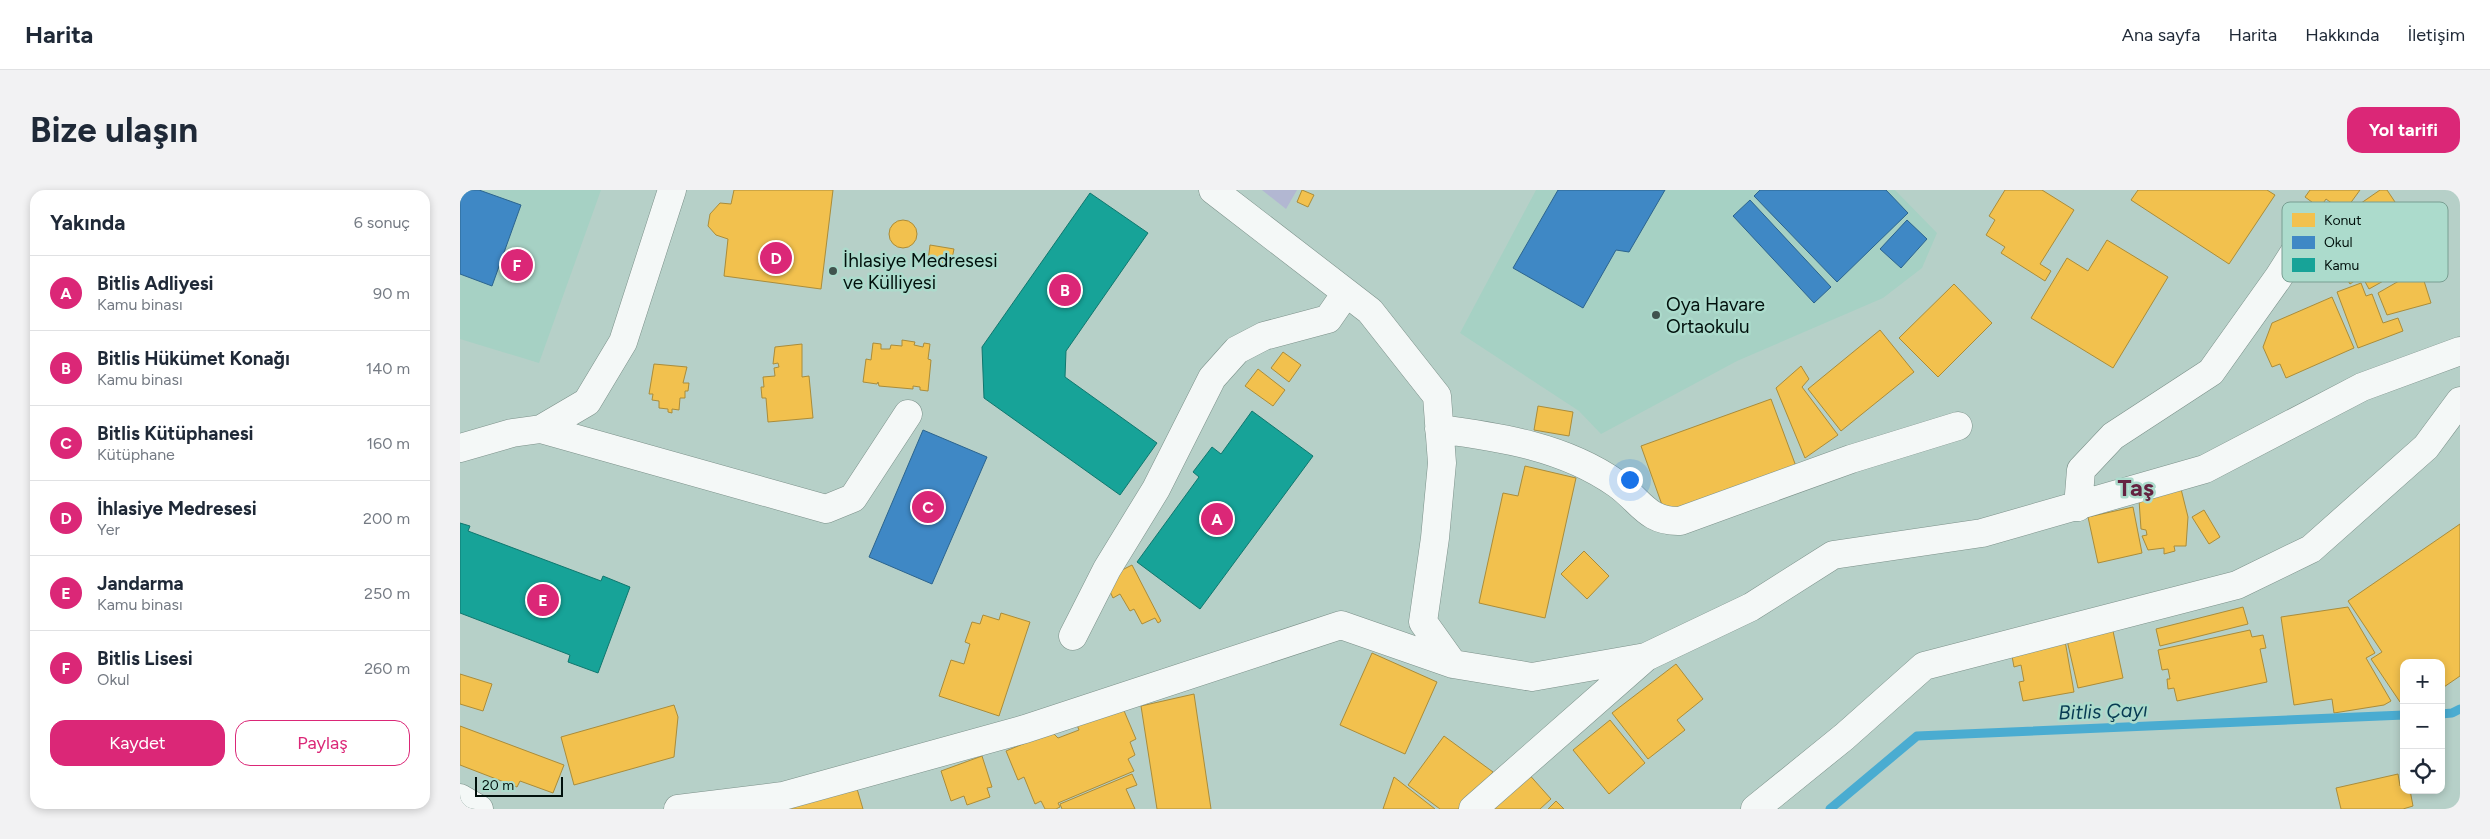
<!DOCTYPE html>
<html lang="tr">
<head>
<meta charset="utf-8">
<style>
	:root { --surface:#fff; --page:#f2f2f3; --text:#1f2937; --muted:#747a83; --line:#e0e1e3; --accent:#db2777 }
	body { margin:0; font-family:Figtree,sans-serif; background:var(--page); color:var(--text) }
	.controls { position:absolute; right:15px; bottom:15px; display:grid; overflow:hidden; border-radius:10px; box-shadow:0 2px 8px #0003 }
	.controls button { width:45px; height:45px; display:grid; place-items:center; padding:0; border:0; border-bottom:1px solid var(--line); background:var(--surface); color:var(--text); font:25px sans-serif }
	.scale { position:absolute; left:15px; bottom:12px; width:88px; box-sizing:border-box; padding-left:5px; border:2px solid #01100c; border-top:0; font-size:14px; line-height:18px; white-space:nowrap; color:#01100c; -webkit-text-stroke:4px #acdbcc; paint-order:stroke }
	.you { position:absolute; left:1169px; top:289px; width:18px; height:18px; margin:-12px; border:4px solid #fff; border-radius:50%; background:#1a73e8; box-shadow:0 0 0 8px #1a73e833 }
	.badge { display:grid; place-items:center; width:32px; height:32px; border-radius:50%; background:var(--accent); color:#fff; font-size:16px; font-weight:700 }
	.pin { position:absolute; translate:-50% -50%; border:2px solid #fff; box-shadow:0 1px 5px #0006 }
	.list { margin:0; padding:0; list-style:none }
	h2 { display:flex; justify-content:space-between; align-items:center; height:65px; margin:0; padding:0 20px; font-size:21px }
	h2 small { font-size:16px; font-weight:400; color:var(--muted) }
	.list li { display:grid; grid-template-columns:32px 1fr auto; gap:15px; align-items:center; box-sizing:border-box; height:75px; padding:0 20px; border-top:1px solid var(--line) }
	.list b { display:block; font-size:19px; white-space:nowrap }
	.list p { margin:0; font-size:16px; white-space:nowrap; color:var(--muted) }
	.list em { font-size:16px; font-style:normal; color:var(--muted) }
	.actions { display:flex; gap:10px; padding:15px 20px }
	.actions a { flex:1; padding:11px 0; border:1px solid var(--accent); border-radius:15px; text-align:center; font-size:18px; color:var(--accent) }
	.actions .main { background:var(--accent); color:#fff }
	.icon { flex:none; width:28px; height:28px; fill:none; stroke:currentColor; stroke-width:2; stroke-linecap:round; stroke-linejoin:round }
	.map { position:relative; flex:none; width:2000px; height:619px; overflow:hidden; border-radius:15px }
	header { display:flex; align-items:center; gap:30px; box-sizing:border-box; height:70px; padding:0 25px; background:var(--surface); border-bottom:1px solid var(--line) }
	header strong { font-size:24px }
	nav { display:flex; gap:28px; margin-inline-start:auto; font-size:18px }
	.intro { display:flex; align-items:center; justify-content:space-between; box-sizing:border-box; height:120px; padding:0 30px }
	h1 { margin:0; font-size:35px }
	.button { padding:12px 22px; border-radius:15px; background:var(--accent); color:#fff; font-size:18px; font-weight:700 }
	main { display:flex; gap:30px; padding:0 30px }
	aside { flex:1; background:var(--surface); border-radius:15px; box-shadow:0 2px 8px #0003 }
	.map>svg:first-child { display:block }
	.built { fill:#a6d1c4 }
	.green { fill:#b2b7d2 }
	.homes { fill:#f2c14e; stroke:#aa8c3a }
	.schools { fill:#3f88c5; stroke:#2c648e }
	.public { fill:#17a398; stroke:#10776e }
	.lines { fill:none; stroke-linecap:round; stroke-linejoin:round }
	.stream { stroke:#4aacd1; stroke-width:9 }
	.minor-casing { stroke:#7b9089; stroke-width:29 }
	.minor { stroke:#f4f8f7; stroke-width:28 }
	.poi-dot { fill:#40534e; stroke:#acdbcc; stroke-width:2 }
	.labels { text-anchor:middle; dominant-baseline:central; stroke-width:5; stroke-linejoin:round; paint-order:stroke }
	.poi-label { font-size:19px; fill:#01100c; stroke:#acdbcc; text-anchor:start }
	.water-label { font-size:20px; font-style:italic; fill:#073a52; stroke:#acdbcc }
	.district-label { font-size:24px; font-weight:bold; fill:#642341; stroke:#acdbcc }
	.key { fill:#acdbcc; stroke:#799e92; stroke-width:1 }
	.key-label { font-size:14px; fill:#01100c }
</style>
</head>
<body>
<header>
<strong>Harita</strong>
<nav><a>Ana sayfa</a><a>Harita</a><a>Hakkında</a><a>İletişim</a></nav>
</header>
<div class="intro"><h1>Bize ulaşın</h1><a class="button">Yol tarifi</a></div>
<main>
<aside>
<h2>Yakında<small>6 sonuç</small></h2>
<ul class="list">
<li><span class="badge">A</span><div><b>Bitlis Adliyesi</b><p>Kamu binası</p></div><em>90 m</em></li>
<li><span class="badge">B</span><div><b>Bitlis Hükümet Konağı</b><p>Kamu binası</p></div><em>140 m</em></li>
<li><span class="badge">C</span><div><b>Bitlis Kütüphanesi</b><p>Kütüphane</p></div><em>160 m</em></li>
<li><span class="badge">D</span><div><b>İhlasiye Medresesi</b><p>Yer</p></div><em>200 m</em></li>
<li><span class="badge">E</span><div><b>Jandarma</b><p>Kamu binası</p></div><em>250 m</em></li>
<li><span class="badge">F</span><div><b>Bitlis Lisesi</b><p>Okul</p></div><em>260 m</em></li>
</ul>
<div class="actions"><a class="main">Kaydet</a><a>Paylaş</a></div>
</aside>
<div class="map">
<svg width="2000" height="619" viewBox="0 0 2000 619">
	<rect width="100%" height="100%" fill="#b6d0c8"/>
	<path class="built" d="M0 0H141L79 173 0 149Z
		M1076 0H1435L1477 43 1462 78 1423 108 1277 171 1141 244 1119 221 1000 143Z"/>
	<path class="green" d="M802 0H837L826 19Z"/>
	<path class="homes" d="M274 0H373L361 99 264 86 268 49 256 45 248 36 250 24 260 13 271 14Z
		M842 0 854 5 848 17 837 12Z
		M1545 0H1582L1614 20 1580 74 1591 81 1585 91 1541 63 1545 57 1526 45 1535 30 1529 26Z
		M1678 0H1807L1815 5 1769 74 1671 10Z
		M1850 0H1900L1884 22 1866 9 1860 18 1845 7Z
		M1920 0H1927L1947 30 1890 69 1896 74 1877 84 1859 49 1868 36Z
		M429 44a14 14 0 1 1 28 0a14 14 0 1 1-28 0Z
		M1945 42 1961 70 1909 99 1902 86 1890 94 1885 86 1903 76 1899 69Z
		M1647 50 1708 87 1653 178 1571 128 1607 68 1628 81Z
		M470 55 494 59 491 74 468 71Z
		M1965 76 1970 89 1964 91 1971 113 1927 125 1918 103Z
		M1901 93 1906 106 1912 104 1923 133 1938 128 1943 141 1898 158 1877 102Z
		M1494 94 1532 133 1478 187 1439 148Z
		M1872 107 1894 158 1826 188 1820 174 1812 177 1803 157 1812 133Z
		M1420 140 1454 182 1381 241 1348 199Z
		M442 150 455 152 454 155 463 157 464 153 470 154 468 169 471 170 468 201 460 200V197L453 196V199L419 196 418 192 417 194 403 192 406 169 411 170 413 153 421 154V159H430L431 155 442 156Z
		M342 154V187L349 186 353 228 308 232 306 208H302L301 197H304L303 187 315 186 314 178 319 177 318 173 313 174 315 157Z
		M823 162 841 175 829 192 811 178Z
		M194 174 227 177 223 193H229L228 201H225V208H220L219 220 212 219V223L208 222V219L199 218V211L192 210 193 204H189Z
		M1341 176 1349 189 1342 197 1378 245 1345 268 1316 198Z
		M798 179 825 200 813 216 785 196Z
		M1311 209 1337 279 1206 326 1181 256Z
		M1078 216 1113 222 1109 246 1074 240Z
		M1065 276 1116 288 1085 428 1019 413 1043 303 1058 306Z
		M1721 299 1728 327 1726 356H1714L1715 361 1704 364V358L1688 360 1682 346 1687 345 1686 340 1681 339 1679 310Z
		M1673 317 1682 363 1638 373 1628 327Z
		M1744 320 1760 347 1749 354 1732 327Z
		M2000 334V486L1981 499V473H1944V512H1940L1911 469 1922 462 1888 411Z
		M1124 361 1149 386 1127 409 1101 384Z
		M672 375 701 431 698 433 695 428 682 434 674 419 670 421 660 404 653 408 644 389Z
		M1783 417 1788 434 1700 456 1696 439Z
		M1888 417 1915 463 1906 468 1931 511 1924 515 1874 523 1872 509 1834 515 1821 427Z
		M541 423 570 432 539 526 479 506 491 470 504 474 510 454 505 452 512 432 520 434 523 425 539 430Z
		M1790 440 1792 447 1803 445 1806 458 1800 459 1807 492 1717 511 1714 498 1708 499 1707 489H1710L1708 479 1702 480 1698 460Z
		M1653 441 1663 488 1618 498 1606 446Z
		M1604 445 1614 502 1563 511 1559 492 1564 491 1561 475 1554 477 1550 455Z
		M912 463 977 492 945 564 880 535Z
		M1216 474 1243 509 1217 530 1225 540 1188 569 1152 523Z
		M0 484 32 494 23 521 0 514Z
		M734 504 751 619H697L681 516Z
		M214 515 218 527 214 567 114 595 101 547Z
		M662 516 676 549 670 552 675 565 668 569 674 581 598 613 600 617 596 619H585L581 611 575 614 564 587 558 590 546 561 592 542 598 548 619 540 617 535Z
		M1150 530 1185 573 1149 604 1113 560Z
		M0 536 104 575 93 603 60 591 57 597 0 575Z
		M984 546 1033 582 1005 619H980L948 595Z
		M522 566 532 597 527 598 530 607 507 615 504 606 491 611 481 581Z
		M1066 581 1091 609 1080 619H1025Z
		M672 584 677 595 666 599 675 619H602L600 614Z
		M1938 584 1940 596 1944 595V600H1950L1953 616 1943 619H1881L1876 598Z
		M934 587 975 619H923Z
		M395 592 403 619H326Z
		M1096 611 1104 619H1088Z"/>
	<path class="schools" d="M0 0H19L61 15 32 96 0 84Z
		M1098 0H1205L1169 62 1156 60 1123 118 1053 78Z
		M1300 0H1426L1448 23 1377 92 1294 6Z
		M1290 10 1371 97 1354 113 1273 26Z
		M1447 30 1467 49 1441 78 1420 59Z
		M463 240 527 267 472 394 409 367Z"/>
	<path class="public" d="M630 3 688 43 606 161 605 187 697 253 660 305 524 208 522 157Z
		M792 221 853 266 740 419 677 372 739 287 733 282 752 257 761 264Z
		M0 333 10 336 8 341 141 391 143 386 170 397 138 483 108 472 110 465 0 423Z"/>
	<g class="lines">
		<path class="stream" d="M1981 524 1992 523 2000 519
			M1370 619 1457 546 1944 525"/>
		<defs>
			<path id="minor" d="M753 0 910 121 977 206 982 273 975 348 963 432 993 474 1072 487 1186 467 1291 417 1373 365 1522 343 1745 279 1902 197 2000 161
				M81 239 366 319 393 308 448 224
				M979 239C1040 247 1105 257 1157 294 1181 311 1187 332 1220 331L1391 269 1498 236
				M0 258 52 243 81 239 127 212 163 152 212 0
				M1618 317 1621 280 1653 246 1751 182 1818 88 1855 30
				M613 446 647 379 696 299 752 188 777 160 804 146 868 129 886 103
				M0 608 19 619
				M218 619 323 606 565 539 881 435 993 474
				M1013 619 1186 467
				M1295 619 1384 547 1464 476 1777 395 1851 359 1966 257 2000 211"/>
		</defs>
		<use href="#minor" class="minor-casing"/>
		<use href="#minor" class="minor"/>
	</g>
	<g class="poi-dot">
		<circle cx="373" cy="81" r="5"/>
		<circle cx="1196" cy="125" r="5"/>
	</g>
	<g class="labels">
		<g class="poi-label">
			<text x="383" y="70">İhlasiye Medresesi<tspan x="383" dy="22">ve Külliyesi</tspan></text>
			<text x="1206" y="114">Oya Havare<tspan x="1206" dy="22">Ortaokulu</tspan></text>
		</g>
		<g class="water-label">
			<text transform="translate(1643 521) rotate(-2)">Bitlis Çayı</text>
		</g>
		<g class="district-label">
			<text x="1676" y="297">Taş</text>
		</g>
	</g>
	<rect x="1822" y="12" width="166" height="80" rx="8" class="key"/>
	<rect x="1832" y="23" width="23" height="14" fill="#f2c14e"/>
	<rect x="1832" y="46" width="23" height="13" fill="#3f88c5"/>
	<rect x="1832" y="68" width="23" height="14" fill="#17a398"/>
	<g class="key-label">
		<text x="1864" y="35">Konut</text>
		<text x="1864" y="57">Okul</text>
		<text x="1864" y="80">Kamu</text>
	</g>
</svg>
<div class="controls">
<button>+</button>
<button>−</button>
<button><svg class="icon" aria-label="locate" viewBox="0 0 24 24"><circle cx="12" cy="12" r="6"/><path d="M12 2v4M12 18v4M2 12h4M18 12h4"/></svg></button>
</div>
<div class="scale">20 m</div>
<div class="you"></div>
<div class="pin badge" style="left:757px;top:329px">A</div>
<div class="pin badge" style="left:605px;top:100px">B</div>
<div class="pin badge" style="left:468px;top:317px">C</div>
<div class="pin badge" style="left:316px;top:68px">D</div>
<div class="pin badge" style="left:83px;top:410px">E</div>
<div class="pin badge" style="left:57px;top:75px">F</div>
</div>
</main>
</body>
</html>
